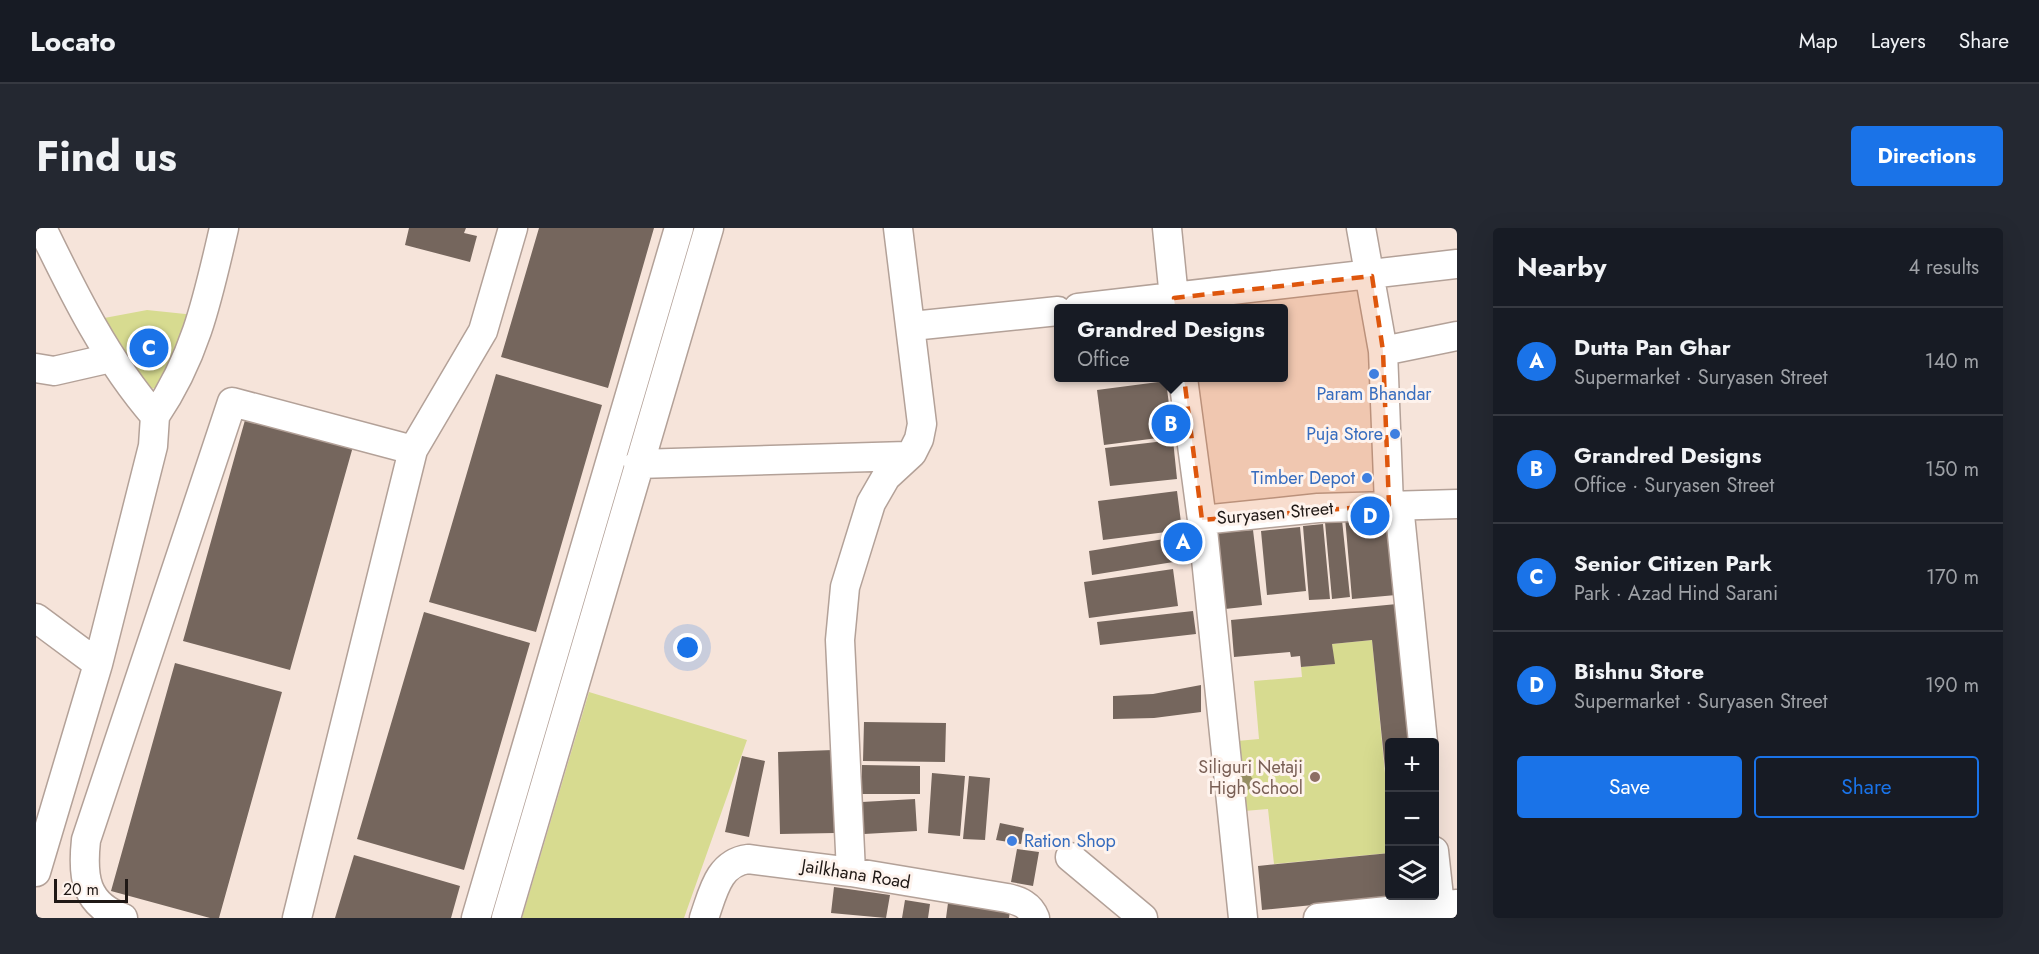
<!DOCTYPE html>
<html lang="en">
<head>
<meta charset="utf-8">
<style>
	:root { --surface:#171b24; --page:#242831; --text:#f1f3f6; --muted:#9ea1a6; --line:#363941; --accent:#1a73e8 }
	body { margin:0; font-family:Jost,sans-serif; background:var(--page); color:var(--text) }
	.controls { position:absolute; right:18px; bottom:18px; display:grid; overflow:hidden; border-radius:6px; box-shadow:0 6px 24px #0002 }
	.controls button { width:54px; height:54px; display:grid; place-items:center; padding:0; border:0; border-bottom:2px solid var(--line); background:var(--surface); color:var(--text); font:30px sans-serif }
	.scale { position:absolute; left:18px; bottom:15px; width:74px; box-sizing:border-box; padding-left:6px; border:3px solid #1f1815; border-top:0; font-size:16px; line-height:21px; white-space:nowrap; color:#1f1815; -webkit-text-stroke:4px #fef3ed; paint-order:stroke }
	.you { position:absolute; left:652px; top:420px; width:21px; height:21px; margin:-15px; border:4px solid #fff; border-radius:50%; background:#1a73e8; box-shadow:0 0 0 9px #1a73e833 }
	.badge { display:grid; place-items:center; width:39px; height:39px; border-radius:50%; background:var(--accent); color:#fff; font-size:20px; font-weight:700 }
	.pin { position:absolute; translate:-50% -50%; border:3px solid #fff; box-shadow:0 2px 6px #0006 }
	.popup { position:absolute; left:1018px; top:76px; width:234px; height:78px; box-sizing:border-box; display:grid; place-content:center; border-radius:6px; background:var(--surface); filter:drop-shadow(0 2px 4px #0005); font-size:20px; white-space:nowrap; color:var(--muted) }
	.popup b { font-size:22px; color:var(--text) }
	.popup::after { content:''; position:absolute; left:50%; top:100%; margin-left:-12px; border:12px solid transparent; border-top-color:var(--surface) }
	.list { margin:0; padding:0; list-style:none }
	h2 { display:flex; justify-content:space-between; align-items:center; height:78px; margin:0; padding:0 24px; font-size:26px }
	h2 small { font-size:20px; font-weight:400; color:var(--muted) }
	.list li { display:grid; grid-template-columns:39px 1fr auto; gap:18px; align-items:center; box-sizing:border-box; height:108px; padding:0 24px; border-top:2px solid var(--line) }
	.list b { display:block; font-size:22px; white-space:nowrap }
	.list p { margin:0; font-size:20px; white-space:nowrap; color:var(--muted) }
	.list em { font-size:20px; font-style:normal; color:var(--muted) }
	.actions { display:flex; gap:12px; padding:18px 24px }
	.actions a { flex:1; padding:14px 0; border:2px solid var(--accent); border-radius:6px; text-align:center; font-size:21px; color:var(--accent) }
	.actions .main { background:var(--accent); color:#fff }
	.icon { flex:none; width:33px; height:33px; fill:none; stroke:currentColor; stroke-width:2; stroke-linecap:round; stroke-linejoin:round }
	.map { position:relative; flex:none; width:1421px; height:690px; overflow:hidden; border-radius:6px }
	header { display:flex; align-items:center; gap:36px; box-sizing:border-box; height:84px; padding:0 30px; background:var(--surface); border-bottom:2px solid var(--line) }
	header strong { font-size:28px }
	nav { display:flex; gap:33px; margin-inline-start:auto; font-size:21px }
	.intro { display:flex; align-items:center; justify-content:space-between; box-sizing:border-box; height:144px; padding:0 36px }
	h1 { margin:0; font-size:42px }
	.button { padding:15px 27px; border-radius:6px; background:var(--accent); color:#fff; font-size:21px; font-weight:700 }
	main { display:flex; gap:36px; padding:0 36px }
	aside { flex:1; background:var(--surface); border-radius:6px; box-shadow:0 6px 24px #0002 }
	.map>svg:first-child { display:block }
	.green { fill:#d7db90 }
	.building { fill:#75665d }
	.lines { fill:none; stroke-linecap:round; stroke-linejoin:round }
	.minor-casing { stroke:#b3a198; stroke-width:31 }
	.minor { stroke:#fff; stroke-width:28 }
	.tree { fill:#968e62 }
	.marked { fill:#de560c; fill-opacity:0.2; stroke:#de560c; stroke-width:4.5; stroke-dasharray:12 8; stroke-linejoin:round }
	.shop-dot { fill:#3f7fe0; stroke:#fef3ed; stroke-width:2 }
	.education-dot { fill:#8d6e63; stroke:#fef3ed; stroke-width:2 }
	.labels { text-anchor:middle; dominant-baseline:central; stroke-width:6; stroke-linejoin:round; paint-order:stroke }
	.shop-label { font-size:18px; fill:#366cbe; stroke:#fef3ed; text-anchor:end }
	.street-label { font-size:18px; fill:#1f1815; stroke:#fef3ed }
	.education-label { font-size:18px; fill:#785e54; stroke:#fef3ed; text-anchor:end }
</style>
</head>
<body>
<header>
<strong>Locato</strong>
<nav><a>Map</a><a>Layers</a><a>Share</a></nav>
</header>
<div class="intro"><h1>Find us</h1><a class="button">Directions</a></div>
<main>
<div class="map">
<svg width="1421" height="690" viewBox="0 0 1421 690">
	<rect width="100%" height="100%" fill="#f6e4da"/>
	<path class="green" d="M111 82 159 87 124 160 110 161 63 91Z
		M1336 412 1353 586V625L1238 636 1232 581 1208 583 1201 513 1223 511 1218 453 1266 449 1265 439 1298 436 1296 416Z
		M553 464 711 512 648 690H486Z"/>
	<path class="building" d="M373 0H430L428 5 441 8 434 34 369 17Z
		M503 0H618L572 160 465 129Z
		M460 146 566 177 500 404 393 374Z
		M1130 153 1137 208 1068 217 1061 162Z
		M211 185 318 215 254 442 147 413Z
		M1137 212 1141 251 1074 258 1069 220Z
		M1141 263 1146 302 1067 312 1062 273Z
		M1354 285 1360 367 1316 371 1309 289Z
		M1306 292 1314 369 1296 371 1289 294Z
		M1287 296 1294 371 1273 372 1267 298Z
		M1264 299 1270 363 1231 367 1225 303Z
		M1217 302 1226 377 1189 381 1180 305Z
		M1147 308 1150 332 1056 347 1053 323Z
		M1137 341 1142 378 1053 390 1048 354Z
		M1361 376 1376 514H1354L1352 570 1336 412 1296 416 1299 436 1265 439 1264 428 1255 429 1254 424 1198 429 1195 392Z
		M1157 383 1160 406 1064 417 1061 394Z
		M388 384 494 415 428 642 321 611Z
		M139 435 246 464 183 690H174L75 663Z
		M1165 457V484L1118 490 1077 491V468L1117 466Z
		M828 494 910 495 909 534 827 533Z
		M797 522 799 605 744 606 742 524Z
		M706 528 729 533 713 609 689 604Z
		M826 537 884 538V566H826Z
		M896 545 929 548 924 608 892 605Z
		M933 548 954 550 949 612 927 611Z
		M879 571 881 603 828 606 826 574Z
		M964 595 988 600 985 616 960 612Z
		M981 621 1003 624 997 658 975 654Z
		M1354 625V668L1358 669 1226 682 1222 638Z
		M318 627 424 658 415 690H299Z
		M798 659 854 667 850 690 795 685Z
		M869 672 894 676 892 690H866Z
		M912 675 974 683 973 690H910Z"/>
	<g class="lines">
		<defs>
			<path id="minor" d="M1131 0 1139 80
				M1325 0 1347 123 1353 277
				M1042 80 1421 36
				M876 98 1022 83
				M1347 123 1421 108
				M0 140 18 143 75 130
				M1147 150 1166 292 1207 690
				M119 188C160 128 172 69 188 0
				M602 236 871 228
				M1363 277 1387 514
				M1166 292 1282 280 1421 276
				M0 390 62 436
				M1398 623 1404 678
				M1034 629 1107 690
				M0 644 62 436 117 218 119 188C71 133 38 66 6 0
				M815 644 804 412 809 359 835 275 850 249 876 225 883 211 886 196 862 0
				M87 690C49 676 46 649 50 612L196 174 377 222
				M261 690 377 222 447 103 477 0
				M440 690 643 0
				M470 690 673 0
				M668 690C677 665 682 635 712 631L815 644 971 670C984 673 994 677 999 690
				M1282 690 1421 676"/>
		</defs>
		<use href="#minor" class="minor-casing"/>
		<use href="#minor" class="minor"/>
	</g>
	<circle class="tree" cx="1208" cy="554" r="9"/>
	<path class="marked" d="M1336 48 1347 123 1353 277 1166 292 1138 70Z"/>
	<g class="shop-dot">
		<circle cx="1338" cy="146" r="6"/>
		<circle cx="1359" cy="206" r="6"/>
		<circle cx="1331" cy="250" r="6"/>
		<circle cx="976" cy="613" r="6"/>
	</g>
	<circle class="education-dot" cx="1279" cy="549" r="6"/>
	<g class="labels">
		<g class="shop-label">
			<text x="1338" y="166" text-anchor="middle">Param Bhandar</text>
			<text x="1347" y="206">Puja Store</text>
			<text x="1319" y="250">Timber Depot</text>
			<text x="988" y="613" text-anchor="start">Ration Shop</text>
		</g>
		<g class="street-label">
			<text transform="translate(1239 285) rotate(-5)">Suryasen Street</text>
			<text transform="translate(820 646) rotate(9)">Jailkhana Road</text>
		</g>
		<g class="education-label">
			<text x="1267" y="539">Siliguri Netaji<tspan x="1267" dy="21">High School</tspan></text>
		</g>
	</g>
</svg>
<div class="controls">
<button>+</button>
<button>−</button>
<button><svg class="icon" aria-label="layers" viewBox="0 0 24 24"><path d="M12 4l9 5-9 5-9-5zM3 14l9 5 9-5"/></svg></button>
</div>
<div class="scale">20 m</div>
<div class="you"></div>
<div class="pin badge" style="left:1147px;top:314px">A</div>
<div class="pin badge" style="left:1135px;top:196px">B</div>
<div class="popup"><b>Grandred Designs</b>Office</div>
<div class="pin badge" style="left:113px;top:120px">C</div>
<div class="pin badge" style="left:1334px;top:288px">D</div>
</div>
<aside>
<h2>Nearby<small>4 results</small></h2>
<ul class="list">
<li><span class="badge">A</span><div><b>Dutta Pan Ghar</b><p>Supermarket · Suryasen Street</p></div><em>140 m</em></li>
<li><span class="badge">B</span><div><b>Grandred Designs</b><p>Office · Suryasen Street</p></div><em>150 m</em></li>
<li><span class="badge">C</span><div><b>Senior Citizen Park</b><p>Park · Azad Hind Sarani</p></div><em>170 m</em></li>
<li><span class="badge">D</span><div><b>Bishnu Store</b><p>Supermarket · Suryasen Street</p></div><em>190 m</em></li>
</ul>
<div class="actions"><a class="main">Save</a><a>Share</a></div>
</aside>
</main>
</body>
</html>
